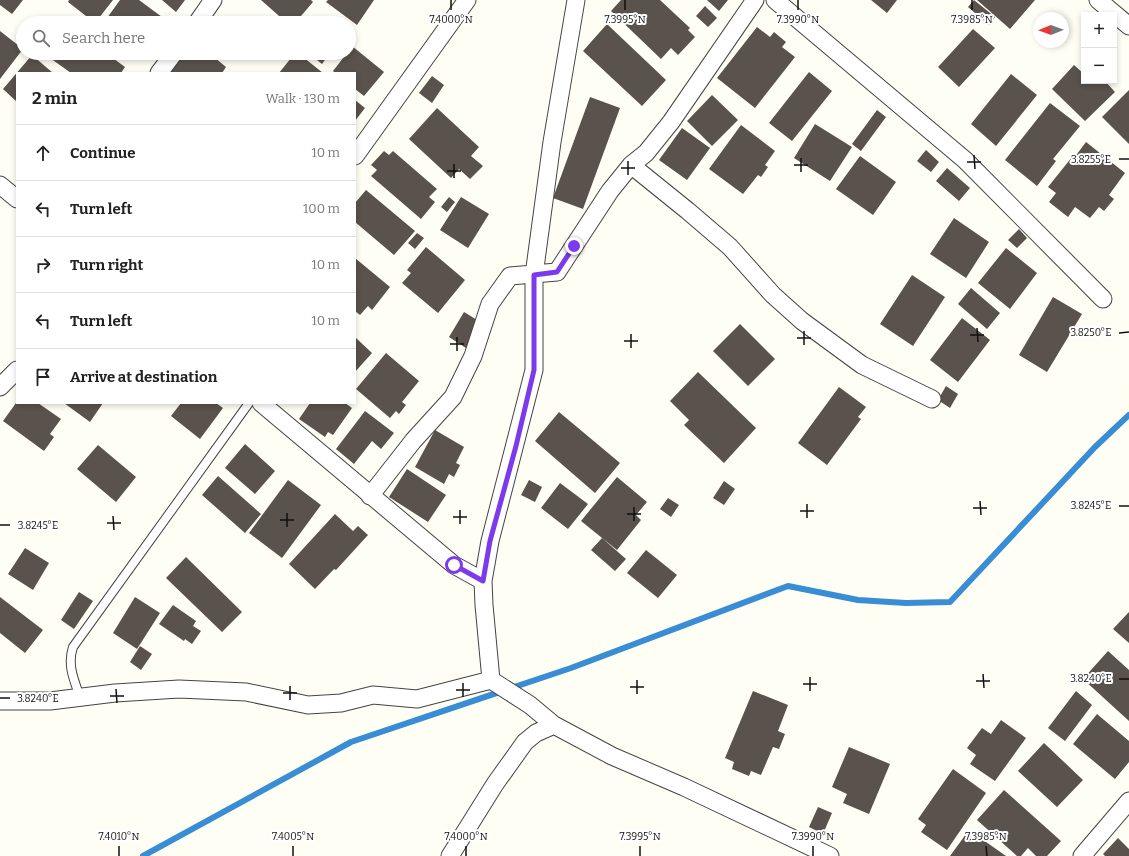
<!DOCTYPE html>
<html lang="en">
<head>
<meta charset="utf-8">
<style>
	:root { --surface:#fff; --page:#f2f2f2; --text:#222; --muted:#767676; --line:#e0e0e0 }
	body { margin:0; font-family:Bitter,serif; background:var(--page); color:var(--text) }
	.controls { position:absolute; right:12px; top:12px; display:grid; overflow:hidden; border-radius:0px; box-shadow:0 2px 6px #0003 }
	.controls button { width:36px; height:36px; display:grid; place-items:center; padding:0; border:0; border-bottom:1px solid var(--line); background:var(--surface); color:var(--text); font:20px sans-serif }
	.compass { position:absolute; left:1033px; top:12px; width:36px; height:36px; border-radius:50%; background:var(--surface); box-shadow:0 2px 6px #0003; rotate:269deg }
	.stop { position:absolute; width:12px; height:12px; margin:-9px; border:3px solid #7c3aed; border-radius:50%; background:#fff }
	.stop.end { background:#7c3aed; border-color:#fff; box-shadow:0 1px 4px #0008 }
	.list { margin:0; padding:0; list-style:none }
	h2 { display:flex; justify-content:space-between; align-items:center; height:52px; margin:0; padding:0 16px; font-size:17px }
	h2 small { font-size:13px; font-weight:400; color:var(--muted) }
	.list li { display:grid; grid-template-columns:26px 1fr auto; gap:12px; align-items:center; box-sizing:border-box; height:56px; padding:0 16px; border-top:1px solid var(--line) }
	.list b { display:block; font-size:15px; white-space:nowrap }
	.list em { font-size:13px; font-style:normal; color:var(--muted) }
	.icon { flex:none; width:22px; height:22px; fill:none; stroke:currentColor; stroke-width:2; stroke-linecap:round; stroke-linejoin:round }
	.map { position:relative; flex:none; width:1129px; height:856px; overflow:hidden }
	.search { position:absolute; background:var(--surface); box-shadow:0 2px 6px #0003; left:16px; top:16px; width:340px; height:44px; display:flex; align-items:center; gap:10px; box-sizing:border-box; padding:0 14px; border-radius:22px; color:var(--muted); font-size:15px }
	.panel { position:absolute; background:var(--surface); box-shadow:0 2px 6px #0003; left:16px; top:72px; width:340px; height:332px; border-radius:0px }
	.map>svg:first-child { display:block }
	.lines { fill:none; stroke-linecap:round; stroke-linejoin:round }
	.stream { stroke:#388dd5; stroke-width:6 }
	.building { fill:#5a524c }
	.lane-casing { stroke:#444; stroke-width:10 }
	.street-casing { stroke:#444; stroke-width:19 }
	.lane { stroke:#fff; stroke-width:8 }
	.street { stroke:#fff; stroke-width:17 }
	.route { stroke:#7c3aed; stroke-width:5 }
	.ticks { fill:none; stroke:#111; stroke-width:1.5 }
	.ticks-label { font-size:10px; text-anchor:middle; fill:#111; stroke:#fff; stroke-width:4; stroke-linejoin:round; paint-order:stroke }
</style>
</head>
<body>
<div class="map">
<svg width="1129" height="856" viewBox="0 0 1129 856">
	<rect width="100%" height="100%" fill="#fffef4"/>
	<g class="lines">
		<path class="stream" d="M143 856 351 742 571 668 788 586 858 600 906 603 950 602 1095 447 1129 415"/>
	</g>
	<path class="building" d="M0 0H23L12 14 0 5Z
		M69 0H113L95 23 68 2Z
		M120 0H139L162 17 157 23H113L107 18Z
		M162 0H185L176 12Z
		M261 0H311L313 2 295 23H287Z
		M328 0H374L357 25 326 2Z
		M621 0H660L690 28 688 30 695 37 678 55 671 48 661 59 611 11Z
		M707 0H728L719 11Z
		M871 0H897L887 13Z
		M974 0 995 17 989 25 968 7Z
		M977 0H1035L1010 29Z
		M705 6 717 18 708 27 696 16Z
		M55 16 65 23H50Z
		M607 24 666 80 642 106 583 51Z
		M757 27 770 37 774 32 786 42 782 47 795 57 755 108 717 78Z
		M973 29 995 48 959 87 938 67Z
		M0 31 23 49 0 79Z
		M352 46 384 72 364 96 355 89V73H335L333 71 347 53H349Z
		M43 53H106L125 67 121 73H71Z
		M183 53H209L226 67 222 73H167Z
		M295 53H298L323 73H279Z
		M308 53H330L322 64Z
		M32 55 53 73H17V102L3 89Z
		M1074 65 1084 74V81H1105L1115 92 1085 121 1052 89Z
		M809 72 832 91 792 141 769 123Z
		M1011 74 1037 95 996 146 971 124Z
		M432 76 444 85 432 103 419 93Z
		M1129 90V144L1102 117Z
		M712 95 738 120 712 146 687 121Z
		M590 97 620 108 583 209 553 198Z
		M355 100 365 108 355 121Z
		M1050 103 1080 126 1053 159 1056 161 1037 186 1005 160Z
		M437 108 479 147 471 156 483 166 470 179 459 169 451 178 409 139Z
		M877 110 886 117 861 151 852 144Z
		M815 124 852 147 830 181 794 158Z
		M741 125 775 151 765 165 768 167 761 177 758 175 743 194 709 169Z
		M682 128 710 148 687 180 659 160Z
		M1086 142 1125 173 1109 195 1114 199 1104 211 1099 207 1090 218 1075 207 1068 217 1049 202 1056 193 1048 187 1072 157 1074 158Z
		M926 150 939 162 931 172 917 161Z
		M384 151 389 155 393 151 437 189 429 197 435 202 421 219 371 176 377 170 371 165Z
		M860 156 896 182 873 215 836 189Z
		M947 168 970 188 959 201 936 181Z
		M366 190 415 231 394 255 355 222V203Z
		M449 197 455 202 447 212 441 207Z
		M461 197 489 214 468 248 440 230Z
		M954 218 989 242 966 278 930 254Z
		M1019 229 1027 238 1017 248 1008 240Z
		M417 233 424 238 415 249 408 243Z
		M426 247 465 280 438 313 402 283 411 273 407 270Z
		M1006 248 1037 273 1010 309 978 283Z
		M355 258 390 287 372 310 368 306 360 315 355 311Z
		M912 275 945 297 913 346 880 324Z
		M971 288 1000 313 987 329 958 304Z
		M1053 297 1082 314 1047 372 1019 355Z
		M464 312 482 323 466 348 449 337Z
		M962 318 990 340 958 382 930 360Z
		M740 324 775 359 748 386 713 351Z
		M356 338 372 353 355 372V339Z
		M386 353 419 381 402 402 406 405 399 414 396 411 390 418 356 389Z
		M698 372 756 428 724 463 684 425 689 420 670 401Z
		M946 386 958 394 950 408 938 400Z
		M839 387 866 407 858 417 861 419 827 465 798 443Z
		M16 403H38L61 419 50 434 54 437 44 451 3 421Z
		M64 403H103L90 422Z
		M181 403H216L223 408 200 439 171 416Z
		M310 403H345L352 408 333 435 328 432 325 437 299 419Z
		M365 411 394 433 381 449 372 441 354 464 336 449Z
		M559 412 620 463 595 493 535 441Z
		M435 430 464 447 456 463 460 465 454 477 449 474 444 484 415 467Z
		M245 444 275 471 255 494 225 468Z
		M98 445 136 477 116 502 77 469Z
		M407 469 446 495 428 522 389 497Z
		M218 476 261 514 245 533 202 495Z
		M617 477 647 502 636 515 641 520 617 550 581 521Z
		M288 480 321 505 282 558 249 533Z
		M529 480 542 487 535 502 521 495Z
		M724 481 735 489 724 505 713 498Z
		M560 483 588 504 568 529 541 508Z
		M668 498 679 505 671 517 660 509Z
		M335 514 353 531 358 526 368 535 336 570 334 569 315 589 289 564Z
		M602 538 626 559 615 571 591 550Z
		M25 548 49 563 33 590 8 574Z
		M646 550 677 575 658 598 627 573Z
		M186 557 242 612 222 632 166 578Z
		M79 592 93 601 74 629 61 620Z
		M0 597 43 630 25 653 0 633Z
		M135 597 160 613 137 649 113 633Z
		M173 605 196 621 193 626 201 631 192 644 185 639 184 641 159 624Z
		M1129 612V643L1113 629Z
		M140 646 152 654 141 670 130 662Z
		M1108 651 1129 670V721L1083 679Z
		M753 691 788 705 778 731 785 734 779 749 773 747 761 775 751 771 749 776 732 769 734 762 725 758Z
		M1076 691 1092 705 1065 741 1048 728Z
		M1097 714 1129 741V762L1115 779 1073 744Z
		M1001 720 1026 738 995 781 970 764 976 755 967 748 982 728 991 734Z
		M1044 743 1083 780 1057 807 1018 771Z
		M849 747 890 764 869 814 843 803 847 794 832 787Z
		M953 769 986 793 947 850 921 832 926 825 918 819Z
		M1004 790 1061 841 1047 856H1036L1028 848 1021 856H1017L977 820Z
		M818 807 832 813 823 834 809 827Z
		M969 830 1006 856H950Z
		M1118 838 1129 849V856H1105L1103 854Z"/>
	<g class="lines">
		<defs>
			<path id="lane" d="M80 697C74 680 67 665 73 647L249 403"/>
			<path id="street" d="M576 0 552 142 534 275V370L490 541 483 581 484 605 491 680 530 705 554 725 612 756 684 787 830 856
				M775 0 965 160 1103 299
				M1098 0 1129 26
				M197 23 213 0
				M159 73 174 53
				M355 156 467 0
				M631 165 688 211 730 247 773 295 802 321 862 365 932 399
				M0 185 17 199
				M0 387 17 370
				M261 403 454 565 483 581
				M370 496 413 441 453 397 473 356 490 304 510 276 557 272 610 191 631 165 646 153 671 122 755 0
				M0 701H50L115 693 179 689 246 692 308 705 341 703 373 695 417 699 491 680
				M450 856 495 784 525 742 536 733 554 725
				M1082 856 1129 801"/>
		</defs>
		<use href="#lane" class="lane-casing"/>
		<use href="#street" class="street-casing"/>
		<use href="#lane" class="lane"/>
		<use href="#street" class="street"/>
	</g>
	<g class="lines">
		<path class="route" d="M454 565 483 581 490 541 516 446 534 370V275L557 272 574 246"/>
	</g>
	<path class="ticks" d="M451 0V10M625 0V10M798 0V10M972 0V10M974 155 975 169M801 158V172M1119 159H1129M628 161V175M967 162H981M454 164V178M794 165H808M621 168H635M447 171H461M977 328 978 342M804 331V345M1119 333 1129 332M631 334V348M970 335H984M457 337V351M797 338H811M624 341H638M450 344H464M980 501 981 515M807 504V518M1119 506H1129M634 507V521M973 508H987M460 510V524M800 511H814M287 513V527M627 514H641M113 516 114 530M453 517H467M280 520H294M107 523H121M0 525H10M983 674 984 688M810 677V691M1119 679H1129M637 680V694M976 681H990M463 683V697M803 684H817M290 686V700M630 687H644M116 689 117 703M456 690H470M283 693H297M110 696H124M0 698H10M119 846V856M293 846V856M466 846V856M640 846V856M813 846V856M986 846 987 856"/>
	<g class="ticks-label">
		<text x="451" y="23">7.4000°N</text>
		<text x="625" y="23">7.3995°N</text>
		<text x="798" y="23">7.3990°N</text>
		<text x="972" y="23">7.3985°N</text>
		<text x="1091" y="163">3.8255°E</text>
		<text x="1091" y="336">3.8250°E</text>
		<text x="1091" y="509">3.8245°E</text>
		<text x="38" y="529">3.8245°E</text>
		<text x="1091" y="682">3.8240°E</text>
		<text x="38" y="702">3.8240°E</text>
		<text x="119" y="840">7.4010°N</text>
		<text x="293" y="840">7.4005°N</text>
		<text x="466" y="840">7.4000°N</text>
		<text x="640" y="840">7.3995°N</text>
		<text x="813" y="840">7.3990°N</text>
		<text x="986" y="840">7.3985°N</text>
	</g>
</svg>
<div class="controls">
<button>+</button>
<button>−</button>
</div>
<svg class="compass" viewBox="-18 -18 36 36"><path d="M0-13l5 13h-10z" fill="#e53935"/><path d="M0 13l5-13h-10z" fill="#767676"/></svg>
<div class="stop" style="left:454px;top:565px"></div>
<div class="stop end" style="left:574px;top:246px"></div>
<div class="search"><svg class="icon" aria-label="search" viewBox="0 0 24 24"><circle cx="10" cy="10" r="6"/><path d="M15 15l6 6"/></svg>Search here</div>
<section class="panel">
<h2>2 min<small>Walk · 130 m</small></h2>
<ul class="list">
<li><svg class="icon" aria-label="ahead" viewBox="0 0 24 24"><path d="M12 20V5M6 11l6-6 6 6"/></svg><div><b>Continue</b></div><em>10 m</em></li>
<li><svg class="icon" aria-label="left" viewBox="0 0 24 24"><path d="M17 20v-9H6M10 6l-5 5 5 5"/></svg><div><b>Turn left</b></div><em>100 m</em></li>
<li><svg class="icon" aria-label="right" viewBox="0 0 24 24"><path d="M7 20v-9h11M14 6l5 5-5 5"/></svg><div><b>Turn right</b></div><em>10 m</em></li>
<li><svg class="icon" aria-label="left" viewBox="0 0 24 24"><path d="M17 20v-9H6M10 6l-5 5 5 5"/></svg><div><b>Turn left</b></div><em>10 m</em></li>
<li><svg class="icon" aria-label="arrive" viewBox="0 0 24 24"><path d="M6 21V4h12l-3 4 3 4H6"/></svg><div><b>Arrive at destination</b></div></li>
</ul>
</section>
</div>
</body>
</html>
